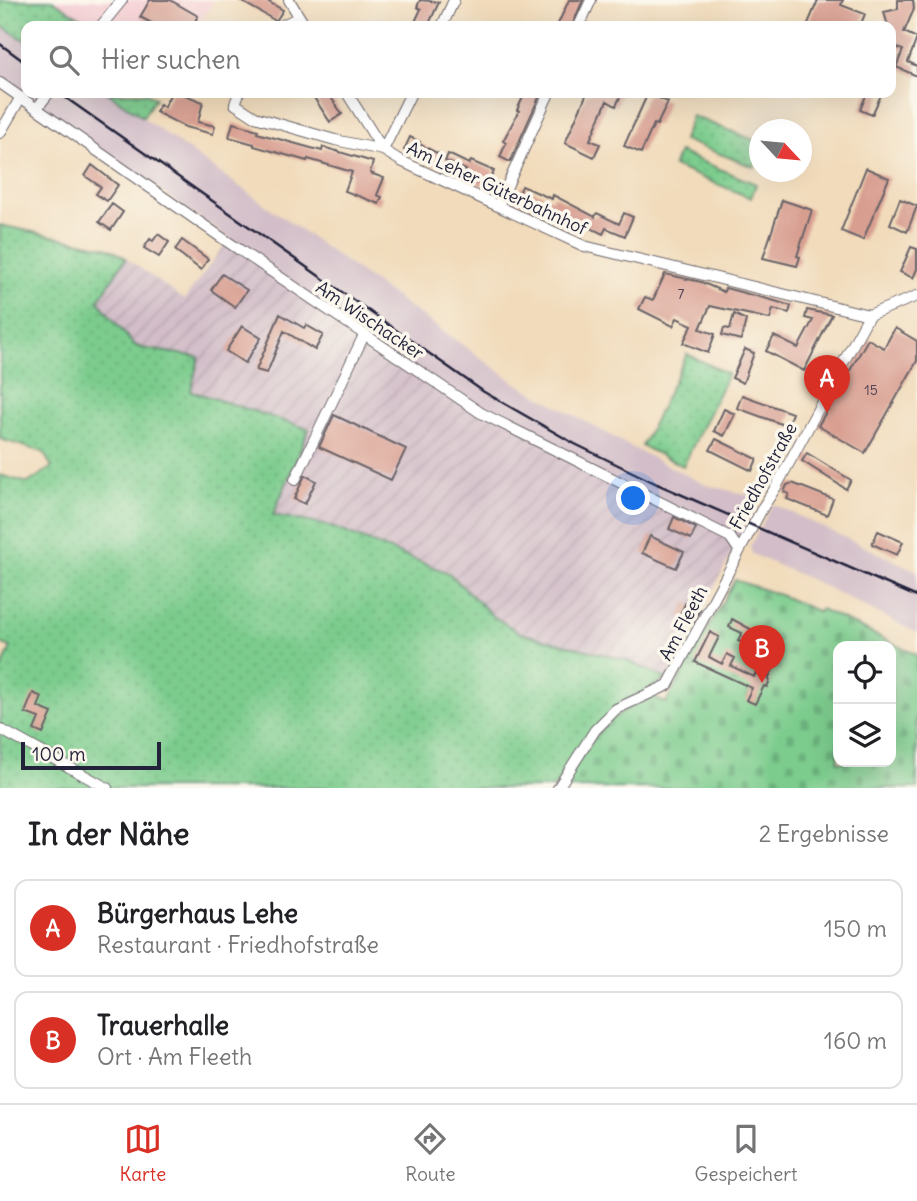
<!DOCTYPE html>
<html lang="de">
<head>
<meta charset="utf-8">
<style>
	:root { --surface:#fff; --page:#f2f2f2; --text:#202124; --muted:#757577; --line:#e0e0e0; --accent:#d93025 }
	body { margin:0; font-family:Delius,sans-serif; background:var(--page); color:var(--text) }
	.controls { position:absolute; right:21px; bottom:21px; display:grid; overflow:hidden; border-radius:14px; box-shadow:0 7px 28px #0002 }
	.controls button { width:63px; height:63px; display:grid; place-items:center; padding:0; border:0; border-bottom:2px solid var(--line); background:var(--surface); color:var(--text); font:35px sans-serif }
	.compass { position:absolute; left:749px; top:119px; width:63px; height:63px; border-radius:50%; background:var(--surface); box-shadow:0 7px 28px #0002; rotate:116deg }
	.scale { position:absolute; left:21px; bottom:18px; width:140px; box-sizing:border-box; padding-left:7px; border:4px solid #22223b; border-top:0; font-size:19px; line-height:24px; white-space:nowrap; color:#22223b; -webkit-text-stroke:5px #fbf7ec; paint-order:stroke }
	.you { position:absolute; left:634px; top:499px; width:24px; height:24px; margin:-18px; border:5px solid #fff; border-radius:50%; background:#1a73e8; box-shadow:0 0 0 10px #1a73e833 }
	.badge { display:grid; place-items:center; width:46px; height:46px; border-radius:50%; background:var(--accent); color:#fff; font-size:23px; font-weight:700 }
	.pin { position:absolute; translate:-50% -58px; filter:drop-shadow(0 2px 4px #0008) }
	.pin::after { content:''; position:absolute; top:37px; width:24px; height:21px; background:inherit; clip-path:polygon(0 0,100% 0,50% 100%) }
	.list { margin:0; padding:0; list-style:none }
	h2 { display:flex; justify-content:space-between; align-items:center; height:91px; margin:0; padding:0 28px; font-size:30px }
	h2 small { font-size:23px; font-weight:400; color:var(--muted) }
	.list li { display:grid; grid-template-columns:46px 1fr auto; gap:21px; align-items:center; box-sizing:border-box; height:98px; margin:0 14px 14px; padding:0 14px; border:2px solid var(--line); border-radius:14px }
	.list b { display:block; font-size:26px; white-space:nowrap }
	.list p { margin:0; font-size:23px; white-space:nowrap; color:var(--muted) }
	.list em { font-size:23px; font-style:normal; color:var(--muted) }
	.icon { flex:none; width:38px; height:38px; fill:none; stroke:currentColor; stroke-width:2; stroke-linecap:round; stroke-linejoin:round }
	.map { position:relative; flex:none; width:917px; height:788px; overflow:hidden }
	.search { position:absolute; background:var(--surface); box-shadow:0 7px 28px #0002; left:21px; right:21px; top:21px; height:77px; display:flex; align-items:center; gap:18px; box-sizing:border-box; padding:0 24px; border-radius:14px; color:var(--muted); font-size:26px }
	.sheet { height:315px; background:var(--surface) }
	nav { display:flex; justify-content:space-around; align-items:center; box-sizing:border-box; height:98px; border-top:2px solid var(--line); background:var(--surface); font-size:19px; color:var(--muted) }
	nav a { display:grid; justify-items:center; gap:4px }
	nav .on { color:var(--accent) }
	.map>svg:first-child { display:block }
	.built { fill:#f7cfd5 }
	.industrial { fill:url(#industrial-furrows) }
	.railway { fill:#d2bdc8 }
	.grass { fill:url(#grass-dots); stroke:#4e7764; stroke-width:2 }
	.cemetery { fill:url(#cemetery-stones); stroke:#4e7764; stroke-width:2; fill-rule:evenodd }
	.building { fill:#d89e90 }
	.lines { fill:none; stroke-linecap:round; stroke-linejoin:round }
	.street-casing { stroke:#6a6368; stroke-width:12 }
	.street { stroke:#fff; stroke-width:10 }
	.rail { stroke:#22223b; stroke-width:2.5 }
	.labels { text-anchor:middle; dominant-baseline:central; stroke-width:7; stroke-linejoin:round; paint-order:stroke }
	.number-label { font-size:14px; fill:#504150 }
	.street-label { font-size:18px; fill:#22223b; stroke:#fbf7ec }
</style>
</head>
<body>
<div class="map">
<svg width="917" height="788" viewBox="0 0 917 788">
	<defs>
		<pattern id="industrial-furrows" width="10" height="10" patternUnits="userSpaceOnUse" patternTransform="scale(1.75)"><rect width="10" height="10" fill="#d2bdc8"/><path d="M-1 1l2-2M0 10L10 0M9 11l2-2" fill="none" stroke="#b4a2ad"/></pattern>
		<pattern id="grass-dots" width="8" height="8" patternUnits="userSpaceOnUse" patternTransform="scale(1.75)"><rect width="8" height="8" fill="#7bcc8d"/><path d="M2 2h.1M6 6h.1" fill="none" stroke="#6aaf7b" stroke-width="1.8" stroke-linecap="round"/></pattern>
		<pattern id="cemetery-stones" width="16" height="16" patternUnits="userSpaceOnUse" patternTransform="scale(1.75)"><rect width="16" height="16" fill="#7bcc8d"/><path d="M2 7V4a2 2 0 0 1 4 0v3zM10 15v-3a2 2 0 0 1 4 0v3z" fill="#6aaf7b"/></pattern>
	</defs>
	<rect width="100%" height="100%" fill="#fbf7ec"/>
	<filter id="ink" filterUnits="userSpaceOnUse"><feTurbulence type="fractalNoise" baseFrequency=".0143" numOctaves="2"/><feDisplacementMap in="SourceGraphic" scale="14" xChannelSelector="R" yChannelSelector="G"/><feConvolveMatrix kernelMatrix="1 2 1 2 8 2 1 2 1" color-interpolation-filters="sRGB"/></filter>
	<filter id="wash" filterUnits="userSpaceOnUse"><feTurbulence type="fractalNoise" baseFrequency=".00686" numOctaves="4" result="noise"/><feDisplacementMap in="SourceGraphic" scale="28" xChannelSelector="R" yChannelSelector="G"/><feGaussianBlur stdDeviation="1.57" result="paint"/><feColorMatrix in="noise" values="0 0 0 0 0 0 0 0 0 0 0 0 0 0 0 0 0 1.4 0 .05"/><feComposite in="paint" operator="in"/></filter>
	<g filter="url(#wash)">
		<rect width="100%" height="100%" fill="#f1dbbb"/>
		<path class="built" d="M52 0H214L198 26H95Z"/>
		<path class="industrial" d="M229 239 477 411 739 539 667 679 626 660 520 633 493 616 449 572 329 526 273 515 309 429 191 390 199 357 141 348 133 344 98 301 126 258 184 300Z"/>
		<path class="railway" d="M0 25 26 41V93H108L516 383 633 448 706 485 761 498 739 539 477 411 0 79Z
			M773 504 917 571V633L816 582 752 554 750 546Z"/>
		<path class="grass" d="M0 0H52L89 23 86 26H26V41L0 25Z
			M108 93H146L155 98 143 117Z
			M692 116 759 142V152L754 167 683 140Z
			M679 152 756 184 751 198 673 166Z
			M0 225 109 248 126 258 98 301 133 344 141 348 199 357 191 391 309 429 273 515 329 526 449 573 493 616 520 633 626 660 667 679 614 707 554 788H0V672L11 647 0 643V475L28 483 52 467 43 452 0 439Z
			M687 354 728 374 683 466 642 446Z"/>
		<path class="cemetery" d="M735 580 780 595 819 612 821 609 917 655V788H562C589 745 602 715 652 697L666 703ZM838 646H891V762H838Z"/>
		<g id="blocks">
			<path class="building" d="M150 0H170L198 16 192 26H157L140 17Z
				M239 0H265L283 10 276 21Z
				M420 0 439 2 428 26H413L421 9 417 7Z
				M569 0H583L572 26H557Z
				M818 0H843L841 5 865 14 860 26H807Z
				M898 0H913L914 9 904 32 917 38 908 62 917 66V76L896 67 903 50 891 46V26H888L884 12 898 9Z
				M171 93H180L203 102 198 122 215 126 213 134 185 127 156 112 160 104 164 107Z
				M311 93H328L342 114 330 122Z
				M525 93H541L510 162 500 157 506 143 503 141 519 111 517 110Z
				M587 93H622L616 106 607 101 590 140 600 144 594 157 565 143Z
				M648 93 668 102 657 125 654 124 641 153 624 146Z
				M867 93H882L872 115 860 110Z
				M233 123 258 130 257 133 322 151 323 147 373 162 370 173 384 178 377 195 382 197 379 204 345 191 352 172 308 159 307 161 254 146V144L229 137Z
				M410 137 420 142 419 144 441 155 436 165 404 150Z
				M448 154 469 164 471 161 494 171 487 187 463 177 466 170 445 161Z
				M92 165 118 185 107 201 96 194 101 187 85 176Z
				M866 168 889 178 863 240 841 231Z
				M522 186 552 199 553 195 595 217 597 213 619 224 624 213 633 217 625 236 606 228 603 234 581 223 578 229 567 224 570 218 536 204 534 209 516 201Z
				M900 199 917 206 907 232 890 224Z
				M782 200 812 210 797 256 800 257 797 266 763 258Z
				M112 204 123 212 111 230 99 222Z
				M158 234 169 242 159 257 144 248 150 239 153 241Z
				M182 240 208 259 201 270 175 250Z
				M911 247 917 249V269L913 278 900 272Z
				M222 274 247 290 235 307 211 290Z
				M665 274 701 282 724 292 725 288 775 301 791 306 789 313 773 309 770 319 710 306 700 329 715 334 708 353 683 343 692 325 677 318 673 326 639 309 645 297 653 300Z
				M807 310 832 315 804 371 766 351 774 336 798 348 813 320 805 318Z
				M280 314 304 328 306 325 323 335 315 350 284 331 267 373 256 370Z
				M734 314 746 320 741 340 722 335 724 328 730 329Z
				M242 326 261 338 245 363 226 351Z
				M895 328 917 341V361L865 453 818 426 868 339 884 348Z
				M745 349 754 353 743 383 732 378Z
				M742 395 792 413 787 426 737 408Z
				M724 409 735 414 724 436 714 431Z
				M334 415 406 449 391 480 319 447Z
				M716 439 757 459 752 471 710 450Z
				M807 453 851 480 846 489 802 461Z
				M305 475 316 481 305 504 294 499Z
				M792 483 833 499 827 515 787 499 789 494 784 492 787 485Z
				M674 517 696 528 691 539 669 529Z
				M878 531 903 542 897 555 872 544Z
				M650 536 684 552 676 568 642 553Z
				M686 602 700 609 693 623 679 616Z
				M732 619 756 632 749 646 738 641 742 633 729 627Z
				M710 632 719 637 709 657 722 664 727 654 735 658 731 666 754 677 756 672 759 674 765 662 774 667 768 679 770 680 767 687 764 686 755 704 746 700 752 688 695 662Z
				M33 693 42 697 38 707 52 713 43 734 34 730 39 718 25 713Z"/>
		</g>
	</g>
	<g filter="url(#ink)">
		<use href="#blocks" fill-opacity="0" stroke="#6a6368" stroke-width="2"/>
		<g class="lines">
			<defs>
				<path id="street" d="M289 0 305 26
					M101 26 122 0
					M281 26 299 17
					M442 26 454 0
					M579 26 591 0
					M0 83 225 240 481 413 730 537 739 550
					M239 93 235 104 255 117 335 140 383 150 401 161 584 246 869 315
					M347 93 383 150
					M37 108 49 93
					M0 133 21 97
					M383 150 411 93
					M498 206 549 93
					M295 480 364 335
					M0 729 107 788
					M558 788 595 730 616 709 668 685 763 507 776 487 869 315 917 296"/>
			</defs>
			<use href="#street" class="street-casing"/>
			<use href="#street" class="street"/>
			<path class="rail" d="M0 44 26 63
				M59 93 484 392 575 444 657 484 917 597"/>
		</g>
	</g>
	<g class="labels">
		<g class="number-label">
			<text x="681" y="294">7</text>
			<text x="871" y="390">15</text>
		</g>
		<g class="street-label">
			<text transform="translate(497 188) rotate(25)">Am Leher Güterbahnhof</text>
			<text transform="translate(370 320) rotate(34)">Am Wischacker</text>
			<text transform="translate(763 476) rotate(-61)">Friedhofstraße</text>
			<text transform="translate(683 623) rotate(-62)">Am Fleeth</text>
		</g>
	</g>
</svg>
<div class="controls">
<button><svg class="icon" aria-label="locate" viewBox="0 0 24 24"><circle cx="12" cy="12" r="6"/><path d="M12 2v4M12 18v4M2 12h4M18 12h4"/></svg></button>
<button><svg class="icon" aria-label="layers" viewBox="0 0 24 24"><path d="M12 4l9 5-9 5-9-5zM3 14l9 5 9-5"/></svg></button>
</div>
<svg class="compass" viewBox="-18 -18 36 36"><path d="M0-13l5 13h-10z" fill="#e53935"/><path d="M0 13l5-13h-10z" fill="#757577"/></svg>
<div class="scale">100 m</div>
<div class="you"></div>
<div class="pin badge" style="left:827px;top:413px">A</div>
<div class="pin badge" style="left:762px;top:683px">B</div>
<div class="search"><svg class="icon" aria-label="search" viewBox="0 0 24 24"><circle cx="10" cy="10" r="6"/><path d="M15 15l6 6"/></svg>Hier suchen</div>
</div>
<section class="sheet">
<h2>In der Nähe<small>2 Ergebnisse</small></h2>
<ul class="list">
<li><span class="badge">A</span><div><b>Bürgerhaus Lehe</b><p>Restaurant · Friedhofstraße</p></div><em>150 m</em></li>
<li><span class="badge">B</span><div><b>Trauerhalle</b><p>Ort · Am Fleeth</p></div><em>160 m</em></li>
</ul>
</section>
<nav>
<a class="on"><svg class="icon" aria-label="map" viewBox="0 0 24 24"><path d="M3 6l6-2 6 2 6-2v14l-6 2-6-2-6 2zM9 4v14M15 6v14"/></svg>Karte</a>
<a><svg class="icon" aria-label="directions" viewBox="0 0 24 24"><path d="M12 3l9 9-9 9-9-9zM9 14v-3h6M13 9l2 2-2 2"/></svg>Route</a>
<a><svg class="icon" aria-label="saved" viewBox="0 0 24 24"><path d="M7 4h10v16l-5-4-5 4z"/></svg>Gespeichert</a>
</nav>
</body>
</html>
